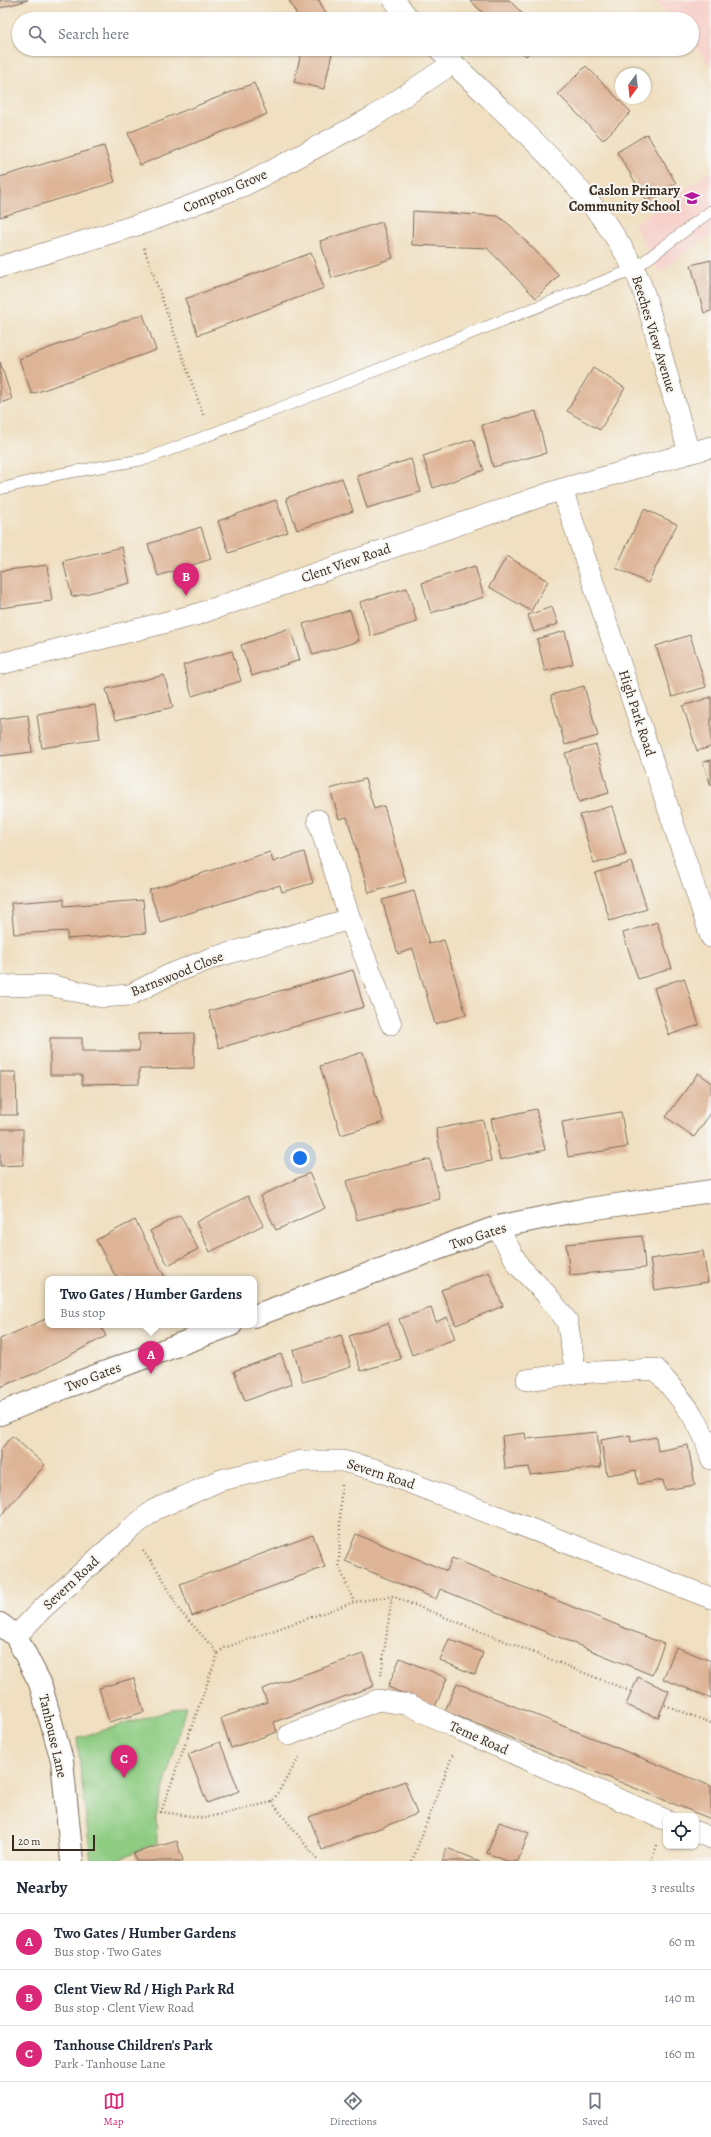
<!DOCTYPE html>
<html lang="en">
<head>
<meta charset="utf-8">
<style>
	:root { --surface:#fff; --page:#f6f6f7; --text:#1f2937; --muted:#747a83; --line:#e0e1e3; --accent:#db2777 }
	body { margin:0; font-family:Alegreya,serif; background:var(--page); color:var(--text) }
	.controls { position:absolute; right:12px; bottom:12px; display:grid; overflow:hidden; border-radius:8px; box-shadow:0 1px 3px #0004 }
	.controls button { width:36px; height:36px; display:grid; place-items:center; padding:0; border:0; border-bottom:1px solid var(--line); background:var(--surface); color:var(--text); font:20px sans-serif }
	.compass { position:absolute; left:615px; top:68px; width:36px; height:36px; border-radius:50%; background:var(--surface); box-shadow:0 1px 3px #0004; rotate:195deg }
	.scale { position:absolute; left:12px; bottom:10px; width:83px; box-sizing:border-box; padding-left:4px; border:2px solid #3b2a1e; border-top:0; font-size:11px; line-height:14px; white-space:nowrap; color:#3b2a1e; -webkit-text-stroke:3px #f6f6f2; paint-order:stroke }
	.you { position:absolute; left:300px; top:1158px; width:14px; height:14px; margin:-10px; border:3px solid #fff; border-radius:50%; background:#1a73e8; box-shadow:0 0 0 6px #1a73e833 }
	.badge { display:grid; place-items:center; width:26px; height:26px; border-radius:50%; background:var(--accent); color:#fff; font-size:13px; font-weight:700 }
	.pin { position:absolute; translate:-50% -33px; filter:drop-shadow(0 1px 2px #0008) }
	.pin::after { content:''; position:absolute; top:21px; width:14px; height:12px; background:inherit; clip-path:polygon(0 0,100% 0,50% 100%) }
	.popup { position:absolute; left:45px; top:1276px; width:212px; height:52px; box-sizing:border-box; display:grid; place-content:center; border-radius:8px; background:var(--surface); filter:drop-shadow(0 1px 3px #0005); font-size:13px; white-space:nowrap; color:var(--muted) }
	.popup b { font-size:15px; color:var(--text) }
	.popup::after { content:''; position:absolute; left:50%; top:100%; margin-left:-8px; border:8px solid transparent; border-top-color:var(--surface) }
	.list { margin:0; padding:0; list-style:none }
	h2 { display:flex; justify-content:space-between; align-items:center; height:52px; margin:0; padding:0 16px; font-size:17px }
	h2 small { font-size:13px; font-weight:400; color:var(--muted) }
	.list li { display:grid; grid-template-columns:26px 1fr auto; gap:12px; align-items:center; box-sizing:border-box; height:56px; padding:0 16px; border-top:1px solid var(--line) }
	.list b { display:block; font-size:15px; white-space:nowrap }
	.list p { margin:0; font-size:13px; white-space:nowrap; color:var(--muted) }
	.list em { font-size:13px; font-style:normal; color:var(--muted) }
	.icon { flex:none; width:22px; height:22px; fill:none; stroke:currentColor; stroke-width:2; stroke-linecap:round; stroke-linejoin:round }
	.map { position:relative; flex:none; width:711px; height:1861px; overflow:hidden }
	.search { position:absolute; background:var(--surface); box-shadow:0 1px 3px #0004; left:12px; right:12px; top:12px; height:44px; display:flex; align-items:center; gap:10px; box-sizing:border-box; padding:0 14px; border-radius:22px; color:var(--muted); font-size:15px }
	.sheet { height:220px; background:var(--surface) }
	nav { display:flex; justify-content:space-around; align-items:center; box-sizing:border-box; height:56px; border-top:1px solid var(--line); background:var(--surface); font-size:11px; color:var(--muted) }
	nav a { display:grid; justify-items:center; gap:2px }
	nav .on { color:var(--accent) }
	.map>svg:first-child { display:block }
	.built { fill:#f7d0ca }
	.green { fill:#8ecc82; stroke:#647b50 }
	.building { fill:#deb496 }
	.lines { fill:none; stroke-linecap:round; stroke-linejoin:round }
	.service-casing { stroke:#7a6957; stroke-width:12 }
	.minor-casing { stroke:#7a6957; stroke-width:22 }
	.tertiary-casing { stroke:#7a6957; stroke-width:24 }
	.path { stroke:#7a6957; stroke-width:2.5; stroke-dasharray:1 3; stroke-linecap:butt }
	.service { stroke:#fff; stroke-width:11 }
	.minor { stroke:#fff; stroke-width:21 }
	.tertiary { stroke:#fff; stroke-width:22 }
	.labels { text-anchor:middle; dominant-baseline:central; stroke-width:4; stroke-linejoin:round; paint-order:stroke }
	.poi-label { font-size:14px; font-weight:bold; fill:#3b2a1e; stroke:#f6f6f2; text-anchor:end }
	.street-label { font-size:14px; fill:#3b2a1e; stroke:#f6f6f2 }
</style>
</head>
<body>
<div class="map">
<svg width="711" height="1861" viewBox="0 0 711 1861">
	<rect width="100%" height="100%" fill="#f6f6f2"/>
	<filter id="ink" filterUnits="userSpaceOnUse"><feTurbulence type="fractalNoise" baseFrequency=".025" numOctaves="2"/><feDisplacementMap in="SourceGraphic" scale="8" xChannelSelector="R" yChannelSelector="G"/><feConvolveMatrix kernelMatrix="1 2 1 2 8 2 1 2 1" color-interpolation-filters="sRGB"/></filter>
	<filter id="wash" filterUnits="userSpaceOnUse"><feTurbulence type="fractalNoise" baseFrequency=".012" numOctaves="4" result="noise"/><feDisplacementMap in="SourceGraphic" scale="16" xChannelSelector="R" yChannelSelector="G"/><feGaussianBlur stdDeviation="0.9" result="paint"/><feColorMatrix in="noise" values="0 0 0 0 0 0 0 0 0 0 0 0 0 0 0 0 0 1.4 0 .05"/><feComposite in="paint" operator="in"/></filter>
	<g filter="url(#wash)">
		<rect width="100%" height="100%" fill="#f0dfc0"/>
		<path class="built" d="M654 0H711V67L692 41V19H674Z
			M711 171V235L659 272 634 224Z"/>
		<path class="green" d="M186 1706 156 1817 157 1843 113 1861H91L77 1738Z"/>
		<g id="blocks">
			<path class="building" d="M0 0H28L0 8Z
				M289 0H319L328 19H299Z
				M470 0H509L528 19H489Z
				M302 49H333L324 89 294 82Z
				M519 49H533L526 56Z
				M586 66 631 112 603 140 558 94Z
				M254 83 267 114 140 165 128 133Z
				M647 134 676 183 647 201 617 152Z
				M104 146 115 182 0 217V177Z
				M413 211 498 216 511 226 559 275 536 298 487 248 412 245Z
				M382 222 393 258 332 278 320 241Z
				M311 253 324 288 198 335 185 299Z
				M711 260V311L704 313 691 265Z
				M143 314 156 350 32 394 19 359Z
				M0 362 12 399 0 403Z
				M593 368 625 388 600 430 567 411Z
				M536 411 546 453 493 467 482 425Z
				M473 439 484 470 433 488 423 456Z
				M411 459 421 492 367 508 357 476Z
				M342 478 353 511 297 530 286 498Z
				M276 500 288 532 229 553 218 521Z
				M644 509 677 524 648 583 616 568Z
				M201 527 211 559 158 576 148 544Z
				M122 547 130 583 72 597 63 561Z
				M507 556 548 581 531 611 489 587Z
				M47 565 52 601 0 608V571Z
				M475 566 484 597 431 613 422 583Z
				M407 588 417 622 371 636 360 602Z
				M552 607 558 624 534 632 528 615Z
				M350 610 359 641 313 655 303 624Z
				M290 628 300 660 252 676 241 645Z
				M565 631 573 664 545 671 537 639Z
				M690 635 706 687 672 697 656 646Z
				M232 651 241 681 192 696 183 665Z
				M164 675 173 707 115 721 106 689Z
				M584 686 598 736 565 745 551 695Z
				M711 697V747L697 751 683 706Z
				M95 705 100 739 42 748 37 715Z
				M28 715 32 752 0 756V719Z
				M596 745 609 793 579 802 565 753Z
				M711 760V786L703 762Z
				M365 779 374 809 384 806 406 882 369 893 347 817 339 819 330 789Z
				M612 806 626 855 594 864 580 815Z
				M270 852 273 862 304 852 313 883 282 892 280 885 160 922 149 890Z
				M632 862 647 909 610 921 595 873Z
				M414 891 429 944 444 940 466 1015 435 1024 413 949 398 954 382 900Z
				M64 899V906L143 900 146 933 67 939V931L14 934 11 903Z
				M657 922 672 968 638 979 623 933Z
				M353 970 364 1007 219 1048 209 1011Z
				M684 978 699 1025 669 1035 654 988Z
				M194 1033V1068L139 1069V1084L82 1085V1075H50V1038H82V1051H139L138 1034Z
				M363 1052 384 1122 341 1135 320 1066Z
				M0 1072H16L17 1115H0Z
				M698 1073 711 1082V1113L694 1137 666 1117Z
				M536 1109 545 1150 500 1160 491 1119Z
				M621 1112 627 1147 568 1157 562 1122Z
				M483 1120 491 1161 444 1170 436 1129Z
				M0 1129H23V1165L0 1166Z
				M430 1159 440 1199 357 1220 346 1181Z
				M309 1173 325 1208 276 1230 260 1196Z
				M248 1196 263 1225 210 1252 196 1222Z
				M180 1215 198 1249 168 1265 150 1231Z
				M135 1220 166 1279H117L96 1240Z
				M642 1236 645 1268 570 1275 566 1244Z
				M703 1251 708 1282 655 1290 650 1259Z
				M489 1272 503 1306 456 1325 441 1290Z
				M431 1308 436 1322 447 1317 455 1339 412 1355 399 1319Z
				M48 1318V1325H100L106 1336 36 1373 0 1387V1339Z
				M388 1323 401 1359 361 1371 349 1336Z
				M341 1335 351 1367 303 1382 293 1350Z
				M281 1354 292 1384 245 1401 234 1371Z
				M597 1432 601 1467 530 1475 529 1467 505 1469 502 1436 525 1433 526 1439Z
				M630 1435 631 1442 656 1437 658 1451 688 1445 695 1485 665 1490 663 1480 638 1484 636 1470 607 1475 601 1440Z
				M12 1436 45 1465 0 1517V1450Z
				M356 1534 447 1571 452 1558 664 1644 652 1675 440 1589 436 1599 345 1561Z
				M313 1535 325 1567 192 1616 180 1584Z
				M449 1639 483 1653 475 1675 440 1660Z
				M676 1647 711 1661V1698L663 1679Z
				M363 1654 374 1686 274 1722 277 1732 231 1748 221 1718 267 1702 262 1689Z
				M400 1658 447 1678 435 1707 388 1687Z
				M638 1677 669 1691 658 1718 626 1705Z
				M134 1678 144 1712 109 1722 99 1688Z
				M457 1683 711 1786V1819L445 1711Z
				M220 1742 239 1791 207 1803 188 1754Z
				M405 1781 417 1814 322 1850 309 1817Z
				M499 1822 529 1833 518 1861H507L487 1853Z
				M177 1841 183 1861H136L134 1853Z
				M447 1848 480 1861H442Z"/>
		</g>
	</g>
	<g filter="url(#ink)">
		<use href="#blocks" fill-opacity="0" stroke="#7a6957" stroke-width="1"/>
		<g class="lines">
			<defs>
				<path id="service" d="M0 489 60 474 146 459 280 408 634 269 711 211"/>
				<path id="minor" d="M394 0 409 19
					M439 49C507 118 587 180 633 267 645 290 651 317 658 342 668 379 679 416 689 453
					M0 267 150 221 245 185 373 117 453 63
					M562 489 711 937
					M0 664 195 615 562 489 711 447
					M318 820 350 919 391 1024
					M0 986 49 985 102 997 130 995 169 975 212 958 350 919
					M497 1227 519 1266 546 1294 567 1321 576 1373
					M527 1380 576 1373 656 1369C680 1398 703 1421 711 1459
					M16 1636 42 1609 128 1531 154 1510 221 1480 302 1461H342L374 1469 711 1598
					M289 1735 378 1700 410 1705 462 1731 666 1820
					M696 1832 711 1838"/>
				<path id="tertiary" d="M254 1316 497 1227 576 1211 711 1191
					M0 1414 66 1387 231 1325
					M0 1624 16 1636 40 1683 62 1760 72 1861"/>
			</defs>
			<use href="#service" class="service-casing"/>
			<use href="#minor" class="minor-casing"/>
			<use href="#tertiary" class="tertiary-casing"/>
			<path class="path" d="M144 248 204 417
				M341 1485 339 1566 354 1602
				M143 1551 161 1575 179 1610 218 1653 161 1812 205 1818 272 1802 299 1758
				M218 1653 224 1648 354 1602 392 1596 632 1692
				M381 1675 392 1596
				M665 1705 711 1723
				M272 1802 318 1861
				M412 1861 453 1754
				M651 1861 658 1843"/>
			<use href="#service" class="service"/>
			<use href="#minor" class="minor"/>
			<use href="#tertiary" class="tertiary"/>
		</g>
	</g>
	<defs>
		<symbol id="school-bare" viewBox="-9 -9 18 18"><path d="M0-5L7-2L0 1L-7-2ZM-4 1L0 2.5L4 1V4Q0 6-4 4Z" fill="#b5179e" stroke="#f6f6f2" stroke-width="2.5" paint-order="stroke"/></symbol>
	</defs>
	<g fill-rule="evenodd">
		<use href="#school-bare" x="681" y="187" width="22" height="22"/>
	</g>
	<g class="labels">
		<g class="poi-label">
			<text x="680" y="190">Caslon Primary<tspan x="680" dy="16">Community School</tspan></text>
		</g>
		<g class="street-label">
			<text transform="translate(225 191) rotate(-23)">Compton Grove</text>
			<text transform="translate(654 334) rotate(73)">Beeches View Avenue</text>
			<text transform="translate(346 563) rotate(-19)">Clent View Road</text>
			<text transform="translate(637 713) rotate(72)">High Park Road</text>
			<text transform="translate(177 974) rotate(-22)">Barnswood Close</text>
			<text transform="translate(478 1236) rotate(-18)">Two Gates</text>
			<text transform="translate(93 1377) rotate(-21)">Two Gates</text>
			<text transform="translate(381 1474) rotate(18)">Severn Road</text>
			<text transform="translate(71 1583) rotate(-43)">Severn Road</text>
			<text transform="translate(53 1736) rotate(77)">Tanhouse Lane</text>
			<text transform="translate(479 1738) rotate(24)">Teme Road</text>
		</g>
	</g>
</svg>
<div class="controls">
<button><svg class="icon" aria-label="locate" viewBox="0 0 24 24"><circle cx="12" cy="12" r="6"/><path d="M12 2v4M12 18v4M2 12h4M18 12h4"/></svg></button>
</div>
<svg class="compass" viewBox="-18 -18 36 36"><path d="M0-13l5 13h-10z" fill="#e53935"/><path d="M0 13l5-13h-10z" fill="#747a83"/></svg>
<div class="scale">20 m</div>
<div class="you"></div>
<div class="pin badge" style="left:151px;top:1374px">A</div>
<div class="popup"><b>Two Gates / Humber Gardens</b>Bus stop</div>
<div class="pin badge" style="left:186px;top:596px">B</div>
<div class="pin badge" style="left:124px;top:1778px">C</div>
<div class="search"><svg class="icon" aria-label="search" viewBox="0 0 24 24"><circle cx="10" cy="10" r="6"/><path d="M15 15l6 6"/></svg>Search here</div>
</div>
<section class="sheet">
<h2>Nearby<small>3 results</small></h2>
<ul class="list">
<li><span class="badge">A</span><div><b>Two Gates / Humber Gardens</b><p>Bus stop · Two Gates</p></div><em>60 m</em></li>
<li><span class="badge">B</span><div><b>Clent View Rd / High Park Rd</b><p>Bus stop · Clent View Road</p></div><em>140 m</em></li>
<li><span class="badge">C</span><div><b>Tanhouse Children's Park</b><p>Park · Tanhouse Lane</p></div><em>160 m</em></li>
</ul>
</section>
<nav>
<a class="on"><svg class="icon" aria-label="map" viewBox="0 0 24 24"><path d="M3 6l6-2 6 2 6-2v14l-6 2-6-2-6 2zM9 4v14M15 6v14"/></svg>Map</a>
<a><svg class="icon" aria-label="directions" viewBox="0 0 24 24"><path d="M12 3l9 9-9 9-9-9zM9 14v-3h6M13 9l2 2-2 2"/></svg>Directions</a>
<a><svg class="icon" aria-label="saved" viewBox="0 0 24 24"><path d="M7 4h10v16l-5-4-5 4z"/></svg>Saved</a>
</nav>
</body>
</html>
